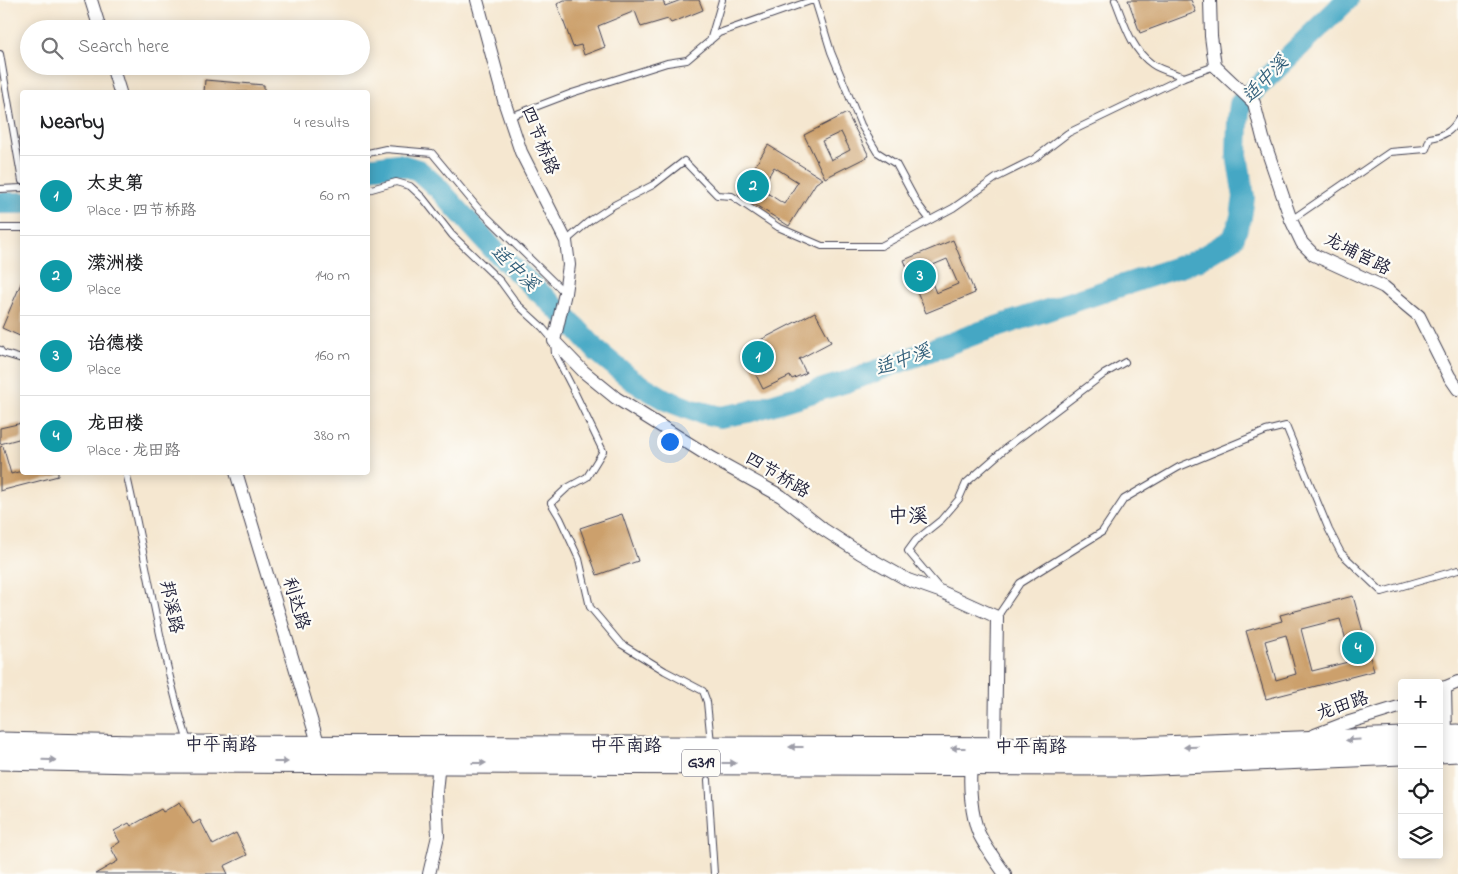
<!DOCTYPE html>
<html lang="en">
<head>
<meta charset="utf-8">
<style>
	:root { --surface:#fff; --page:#f2f2f2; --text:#202124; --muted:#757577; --line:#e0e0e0; --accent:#1f6fb2 }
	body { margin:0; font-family:"Indie Flower","LXGW WenKai TC",sans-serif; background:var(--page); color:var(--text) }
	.controls { position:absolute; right:15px; bottom:15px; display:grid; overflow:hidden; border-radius:5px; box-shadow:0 2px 12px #0003 }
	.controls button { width:45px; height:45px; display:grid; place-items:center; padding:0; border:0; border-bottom:1px solid var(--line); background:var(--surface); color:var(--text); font:25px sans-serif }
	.you { position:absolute; left:669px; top:441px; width:18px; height:18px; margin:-12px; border:4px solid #fff; border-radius:50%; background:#1a73e8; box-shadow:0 0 0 8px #1a73e833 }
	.badge { display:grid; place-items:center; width:32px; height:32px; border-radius:50%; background:var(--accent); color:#fff; font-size:16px; font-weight:700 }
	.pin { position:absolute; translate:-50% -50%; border:2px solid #fff; box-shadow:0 1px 5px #0006 }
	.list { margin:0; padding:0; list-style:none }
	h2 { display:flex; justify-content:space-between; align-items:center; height:65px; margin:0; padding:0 20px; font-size:21px }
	h2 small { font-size:16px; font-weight:400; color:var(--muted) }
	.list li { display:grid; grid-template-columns:32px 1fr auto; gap:15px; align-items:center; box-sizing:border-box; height:80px; padding:0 20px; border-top:1px solid var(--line) }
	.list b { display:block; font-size:19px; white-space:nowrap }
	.list p { margin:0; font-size:16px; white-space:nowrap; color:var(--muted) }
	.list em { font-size:16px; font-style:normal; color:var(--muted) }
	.icon { flex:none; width:28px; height:28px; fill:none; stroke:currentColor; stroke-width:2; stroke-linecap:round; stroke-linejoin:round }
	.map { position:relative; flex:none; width:1458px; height:874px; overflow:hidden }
	.search { position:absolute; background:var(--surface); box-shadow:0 2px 12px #0003; left:20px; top:20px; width:350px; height:55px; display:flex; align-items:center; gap:12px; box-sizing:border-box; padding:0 18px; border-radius:28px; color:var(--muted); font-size:19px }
	.panel { position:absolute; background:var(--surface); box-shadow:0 2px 12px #0003; left:20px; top:90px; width:350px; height:385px; border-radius:5px }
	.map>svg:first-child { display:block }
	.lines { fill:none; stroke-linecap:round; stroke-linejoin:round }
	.river { stroke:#44a7c4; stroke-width:22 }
	.building { fill:#cca06c; fill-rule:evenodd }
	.lane-casing { stroke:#424051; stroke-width:8 }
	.street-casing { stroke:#424051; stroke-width:14 }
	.highway-casing { stroke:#424051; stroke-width:23 }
	.lane { stroke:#fff; stroke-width:6 }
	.street { stroke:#fff; stroke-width:12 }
	.highway { stroke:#fff; stroke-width:21 }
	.oneway { fill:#9c9ca7 }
	.labels { text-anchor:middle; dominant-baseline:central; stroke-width:4.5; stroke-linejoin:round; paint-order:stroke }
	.shield { fill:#fdfcf7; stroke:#646373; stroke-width:1 }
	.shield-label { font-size:16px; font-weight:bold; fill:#22223b }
	.street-label { font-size:18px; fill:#22223b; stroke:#fdfcf7 }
	.water-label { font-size:19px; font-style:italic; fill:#315e79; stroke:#fdfcf7 }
	.quarter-label { font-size:20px; fill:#22223b; stroke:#fdfcf7 }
</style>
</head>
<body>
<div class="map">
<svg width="1458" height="874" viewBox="0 0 1458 874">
	<rect width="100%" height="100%" fill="#fdfcf7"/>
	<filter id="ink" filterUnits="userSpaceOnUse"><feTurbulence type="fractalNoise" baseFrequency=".02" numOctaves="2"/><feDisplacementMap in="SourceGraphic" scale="10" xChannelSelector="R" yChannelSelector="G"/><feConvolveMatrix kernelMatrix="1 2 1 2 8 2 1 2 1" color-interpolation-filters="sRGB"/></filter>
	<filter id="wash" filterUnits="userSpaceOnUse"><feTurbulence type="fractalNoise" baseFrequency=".0096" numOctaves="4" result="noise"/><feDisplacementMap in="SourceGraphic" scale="20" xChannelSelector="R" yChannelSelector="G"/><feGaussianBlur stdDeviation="1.12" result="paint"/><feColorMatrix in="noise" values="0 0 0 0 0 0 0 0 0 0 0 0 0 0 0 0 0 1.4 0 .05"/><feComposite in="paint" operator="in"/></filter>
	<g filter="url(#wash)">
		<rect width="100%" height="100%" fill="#f5e7d0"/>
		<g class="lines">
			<path class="river" d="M368 168 398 164 418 170 438 188 494 250 567 318 598 352 632 380 666 400 692 410 720 417 748 412 846 382 975 334 1196 261 1233 239 1241 217 1244 197 1237 155 1238 121 1240 104 1347 0
				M0 203H22"/>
		</g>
		<g id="blocks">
			<path class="building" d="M564 0H663L665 6 681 0H699L703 10 671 23 668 19 641 27 635 11 598 26 605 47 584 55 581 45 573 47 557 4Z
				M1128 0H1191L1196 12 1140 33Z
				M205 80 264 85V92H204Z
				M847 113 869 156 825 178 804 135ZM841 132 850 150 831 160 822 141Z
				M768 145 823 179 816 183 789 226 738 194ZM774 167 798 182 784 204 761 189Z
				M953 240 975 293 926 313 904 260ZM947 259 958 284 936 293 926 268Z
				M22 281V337L2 328Z
				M815 312 831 342 799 359 806 373 792 379 790 376 763 389 743 349Z
				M22 423V438L0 444V428Z
				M3 446 11 474 18 472H58V476L0 491V447Z
				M622 514 638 561 597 575 580 528Z
				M1353 596 1374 671 1266 699 1246 631 1282 621 1280 615ZM1340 619 1352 661 1312 671 1301 629ZM1286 635 1296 674 1276 680 1265 641Z
				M180 802 193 824 200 820 213 845 236 833 247 855 224 866 228 874H95L118 861 111 848 120 842 114 831 129 823 131 826 161 809 163 812Z"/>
		</g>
	</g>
	<g filter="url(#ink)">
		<use href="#blocks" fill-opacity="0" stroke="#424051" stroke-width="1"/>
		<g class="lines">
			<defs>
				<path id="lane" d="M815 0 831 52 861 125 877 152 896 164 917 203 930 220
					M1115 0C1124 22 1131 49 1152 64 1160 70 1174 73 1184 77
					M710 41 722 0
					M0 54 22 181
					M509 117 572 93 667 63 687 60 719 33 813 0
					M368 153 386 149 432 153 477 207 565 293
					M0 189 22 188
					M368 190 396 182 410 186 423 198 452 235 501 282 517 304 542 327 554 341 555 354 575 393 603 451 587 477 567 488 551 503 560 518 579 559 590 607 621 644 665 671 703 691 707 702 711 743
					M1291 220 1390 152 1426 149 1430 138C1443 136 1451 132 1458 120
					M0 228H22
					M566 241 588 222 614 205 653 185 684 161 717 195 732 196 778 227 822 246H881L953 208 996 178 1034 159 1068 133 1184 77 1215 66
					M0 350 2 353 22 359
					M126 472C147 562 160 654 188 742
					M940 589 908 551 916 540 941 520 959 499 966 483 1006 448 1104 374 1125 362
					M997 617 1020 583 1102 532 1124 499 1179 467 1266 431 1286 426 1329 530 1341 553 1382 592 1458 570
					M708 780 714 874"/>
				<path id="street" d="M91 0 100 29
					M477 0 505 104 521 152 566 241 569 265 565 293 554 341 584 372 616 398 712 458 781 496 823 529 860 553 908 580 942 592 997 617 995 748
					M1210 0 1211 36 1215 66 1254 103 1263 138 1291 220 1302 243 1314 255 1384 287 1419 316 1449 376 1458 389
					M112 66 120 92
					M236 472 319 746
					M1445 687 1446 735
					M1439 690 1458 682
					M1312 736 1343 724 1402 706
					M971 764C969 785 971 815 979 834 986 848 996 861 1005 874
					M429 874 438 836 436 793 439 762"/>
				<path id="highway" d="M1439 736 1458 735
					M0 743 137 746 1134 748 1402 738
					M1439 752 1458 751
					M0 759 137 762 1134 765 1402 754"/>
			</defs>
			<use href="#lane" class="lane-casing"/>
			<use href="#street" class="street-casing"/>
			<use href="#highway" class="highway-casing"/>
			<use href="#lane" class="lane"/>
			<use href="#street" class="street"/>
			<use href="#highway" class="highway"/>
		</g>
		<defs><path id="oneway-solid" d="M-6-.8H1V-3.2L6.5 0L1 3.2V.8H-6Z" transform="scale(1.25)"/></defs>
		<g class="oneway">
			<use href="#oneway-solid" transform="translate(1353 740) rotate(177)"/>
			<use href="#oneway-solid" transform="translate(796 747) rotate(-180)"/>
			<use href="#oneway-solid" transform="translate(1191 747) rotate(178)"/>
			<use href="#oneway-solid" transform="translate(958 748) rotate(-180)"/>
			<use href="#oneway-solid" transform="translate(49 760) rotate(1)"/>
			<use href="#oneway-solid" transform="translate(281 762)"/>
			<use href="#oneway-solid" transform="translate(479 763)"/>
			<use href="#oneway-solid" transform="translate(729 763)"/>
		</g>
	</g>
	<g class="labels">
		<rect class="shield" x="682" y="749.5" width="38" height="27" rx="4"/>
		<g class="shield-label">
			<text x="701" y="763">G319</text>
		</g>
		<g class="street-label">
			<text transform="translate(539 141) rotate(68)">四节桥路</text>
			<text transform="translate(1357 255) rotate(27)">龙埔宫路</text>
			<text transform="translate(777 476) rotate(31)">四节桥路</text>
			<text transform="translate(295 604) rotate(73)">利达路</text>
			<text transform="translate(170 607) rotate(78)">邦溪路</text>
			<text transform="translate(1343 707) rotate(-19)">龙田路</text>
			<text x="221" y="746">中平南路</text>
			<text x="626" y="747">中平南路</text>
			<text x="1031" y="748">中平南路</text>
		</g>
		<g class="water-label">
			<text transform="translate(1266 80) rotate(-46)">适中溪</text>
			<text transform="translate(514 269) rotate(44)">适中溪</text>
			<text transform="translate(903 361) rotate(-20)">适中溪</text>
		</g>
		<g class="quarter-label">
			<text x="908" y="517">中溪</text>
		</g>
	</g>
</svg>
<div class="controls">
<button>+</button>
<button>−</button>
<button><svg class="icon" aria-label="locate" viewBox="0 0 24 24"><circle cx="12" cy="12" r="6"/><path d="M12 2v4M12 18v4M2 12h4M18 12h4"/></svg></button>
<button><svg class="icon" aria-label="layers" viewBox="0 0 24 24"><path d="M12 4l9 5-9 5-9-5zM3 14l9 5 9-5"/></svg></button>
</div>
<div class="you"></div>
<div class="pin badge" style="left:758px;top:357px;background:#0f9aa8">1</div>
<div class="pin badge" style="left:753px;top:186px;background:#0f9aa8">2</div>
<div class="pin badge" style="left:920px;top:276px;background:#0f9aa8">3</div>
<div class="pin badge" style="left:1358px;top:648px;background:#0f9aa8">4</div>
<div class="search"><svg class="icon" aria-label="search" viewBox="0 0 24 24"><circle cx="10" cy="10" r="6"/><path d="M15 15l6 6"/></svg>Search here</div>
<section class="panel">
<h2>Nearby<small>4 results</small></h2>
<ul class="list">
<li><span class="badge" style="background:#0f9aa8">1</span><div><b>太史第</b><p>Place · 四节桥路</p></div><em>60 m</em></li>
<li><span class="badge" style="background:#0f9aa8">2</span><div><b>潆洲楼</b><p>Place</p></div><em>140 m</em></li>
<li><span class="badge" style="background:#0f9aa8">3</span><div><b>诒德楼</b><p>Place</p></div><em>160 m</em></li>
<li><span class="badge" style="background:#0f9aa8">4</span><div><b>龙田楼</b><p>Place · 龙田路</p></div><em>380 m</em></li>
</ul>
</section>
</div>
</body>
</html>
